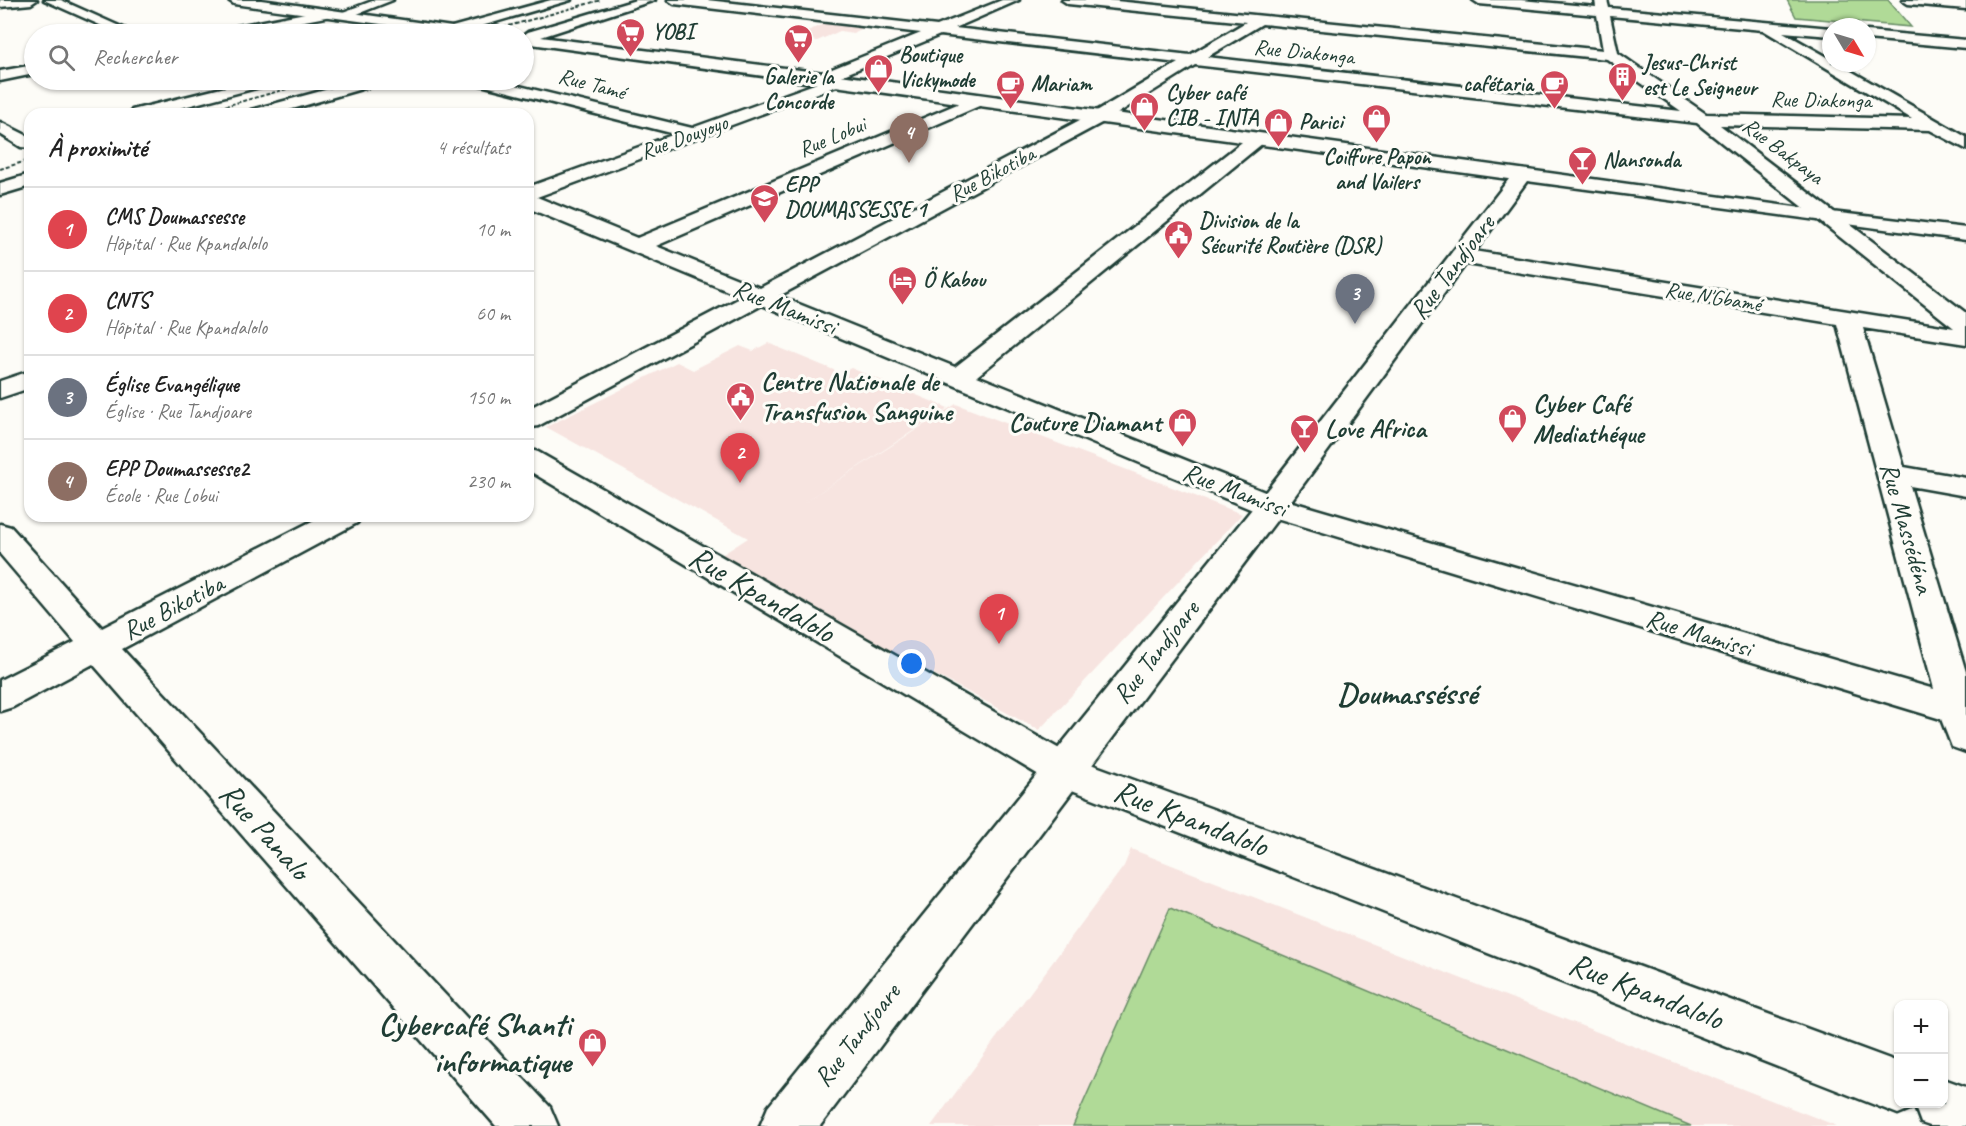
<!DOCTYPE html>
<html lang="fr">
<head>
<meta charset="utf-8">
<style>
	:root { --surface:#fff; --page:#f2f2f2; --text:#222; --muted:#767676; --line:#e0e0e0; --accent:#d1495b }
	body { margin:0; font-family:Caveat,sans-serif; background:var(--page); color:var(--text) }
	.controls { position:absolute; right:18px; bottom:18px; display:grid; overflow:hidden; border-radius:12px; box-shadow:0 2px 4px #0004 }
	.controls button { width:54px; height:54px; display:grid; place-items:center; padding:0; border:0; border-bottom:2px solid var(--line); background:var(--surface); color:var(--text); font:30px sans-serif }
	.compass { position:absolute; left:1822px; top:18px; width:54px; height:54px; border-radius:50%; background:var(--surface); box-shadow:0 2px 4px #0004; rotate:128deg }
	.you { position:absolute; left:912px; top:664px; width:21px; height:21px; margin:-15px; border:4px solid #fff; border-radius:50%; background:#1a73e8; box-shadow:0 0 0 9px #1a73e833 }
	.badge { display:grid; place-items:center; width:39px; height:39px; border-radius:50%; background:var(--accent); color:#fff; font-size:20px; font-weight:700 }
	.pin { position:absolute; translate:-50% -50px; filter:drop-shadow(0 2px 3px #0008) }
	.pin::after { content:''; position:absolute; top:32px; width:21px; height:18px; background:inherit; clip-path:polygon(0 0,100% 0,50% 100%) }
	.list { margin:0; padding:0; list-style:none }
	h2 { display:flex; justify-content:space-between; align-items:center; height:78px; margin:0; padding:0 24px; font-size:26px }
	h2 small { font-size:20px; font-weight:400; color:var(--muted) }
	.list li { display:grid; grid-template-columns:39px 1fr auto; gap:18px; align-items:center; box-sizing:border-box; height:84px; padding:0 24px; border-top:2px solid var(--line) }
	.list b { display:block; font-size:22px; white-space:nowrap }
	.list p { margin:0; font-size:20px; white-space:nowrap; color:var(--muted) }
	.list em { font-size:20px; font-style:normal; color:var(--muted) }
	.icon { flex:none; width:33px; height:33px; fill:none; stroke:currentColor; stroke-width:2; stroke-linecap:round; stroke-linejoin:round }
	.map { position:relative; flex:none; width:1966px; height:1126px; overflow:hidden }
	.search { position:absolute; background:var(--surface); box-shadow:0 2px 4px #0004; left:24px; top:24px; width:510px; height:66px; display:flex; align-items:center; gap:15px; box-sizing:border-box; padding:0 21px; border-radius:33px; color:var(--muted); font-size:22px }
	.panel { position:absolute; background:var(--surface); box-shadow:0 2px 4px #0004; left:24px; top:108px; width:510px; height:414px; border-radius:18px }
	.map>svg:first-child { display:block }
	.built { fill:#f7e4e0 }
	.green { fill:#b0da97; stroke:#688c66; stroke-width:1.5 }
	.lines { fill:none; stroke-linecap:round; stroke-linejoin:round }
	.street-casing { stroke:#1f3d34; stroke-width:5 }
	.secondary-casing { stroke:#1f3d34; stroke-width:5 }
	.street { fill:#fdfcf7; fill-rule:evenodd }
	.secondary { fill:#fdfcf7; fill-rule:evenodd }
	.rail { stroke:#1f3d34; stroke-width:2; stroke-dasharray:4 2; stroke-linecap:butt }
	.labels { text-anchor:middle; dominant-baseline:central; stroke-width:6; stroke-linejoin:round; paint-order:stroke }
	.far-poi-label { font-size:22px; font-weight:bold; fill:#1f3d34; stroke:#fdfcf7; text-anchor:start }
	.far-street-label { font-size:22px; fill:#1f3d34; stroke:#fdfcf7 }
	.street-label { font-size:26px; fill:#1f3d34; stroke:#fdfcf7 }
	.poi-label { font-size:26px; font-weight:bold; fill:#1f3d34; stroke:#fdfcf7; text-anchor:start }
	.near-street-label { font-size:32px; fill:#1f3d34; stroke:#fdfcf7 }
	.district-label { font-size:32px; font-weight:bold; fill:#1f3d34; stroke:#fdfcf7 }
	.near-poi-label { font-size:32px; font-weight:bold; fill:#1f3d34; stroke:#fdfcf7; text-anchor:end }
</style>
</head>
<body>
<div class="map">
<svg width="1966" height="1126" viewBox="0 0 1966 1126">
	<rect width="100%" height="100%" fill="#fdfcf7"/>
	<filter id="ink" filterUnits="userSpaceOnUse"><feTurbulence type="fractalNoise" baseFrequency=".0167" numOctaves="2"/><feDisplacementMap in="SourceGraphic" scale="12" xChannelSelector="R" yChannelSelector="G"/><feConvolveMatrix kernelMatrix="1 2 1 2 8 2 1 2 1" color-interpolation-filters="sRGB"/></filter>
	<g filter="url(#ink)">
		<path class="built" d="M826 23 863 28 853 33 840 31 817 41 792 38Z
			M768 343 841 373 851 368 948 408 800 505 956 404 1242 514 1039 730 717 558 748 538 546 427 677 362 693 370 740 346 753 351Z
			M1131 849 1837 1126H931L1124 866Z"/>
		<path class="green" d="M1787 0H1888L1911 27 1796 17Z
			M1170 908 1691 1126H1073Z"/>
		<g class="lines">
			<defs>
				<path id="street" d="M0 0H37L31 4 0 7Z
					M44 0H61L137 34H120Z
					M375 0H393L347 18H337L335 15Z
					M668 0H707L937 26 1002 0H1019L955 28 1190 55 1246 22 1068 4 1062 0H1106L1603 50 1597 15 1479 4 1473 0H1521L1596 7 1595 0H1607L1609 8 1831 28V36L1783 32 1831 59V63H1837L1966 137V149L1930 130 1720 125 1966 313V344L1863 328 1904 467 1966 478V496L1910 486 1966 672V752L1952 747 1941 719 1260 513 762 305 538 426 528 428V409L742 297 528 208V187L675 134 473 83 471 80H495L692 128 820 82 814 78 817 75 921 33 674 4ZM1610 16 1763 30 1912 119 1706 114 1618 53ZM1262 24 1607 59 1681 111 1207 57ZM940 35 1178 63 1095 112 760 288 656 246 986 103 988 100 986 97H974L637 238 537 197 845 83 848 80 841 76ZM1195 65 1697 123 1954 328 1461 249 1453 251 1450 256 1453 261 1461 263 1837 324 1934 689 1282 499 977 376 1263 143 1266 139 1263 135H1251L955 367 779 296 1107 120Z
					M1902 0 1966 1V9L1908 4Z
					M326 9 333 13 331 16 236 34H210L217 30Z
					M452 27 459 31 457 34H432Z
					M1867 31 1966 40V48L1867 39Z
					M34 65V74L0 81V71Z
					M254 80H278L275 83 157 114H130L132 110Z
					M362 80H385L382 83 275 114H249L251 110Z
					M0 122 30 137V148L21 147 0 134Z
					M30 174V186L0 195V183Z
					M30 371V388L0 398V381Z
					M528 449 538 452 1077 759 1898 1062V1104H1944V1079L1966 1087V1126H1930L1921 1123 1915 1107 1898 1114 1049 781 528 470Z
					M322 516H362L357 523 122 649 550 1107 558 1126H496L93 664 13 707 0 711V680L75 642 0 554V524L11 527 102 628Z"/>
				<path id="secondary" d="M228 0H261L452 27 551 0H571L454 34 234 4Z
					M636 0H655L541 37 840 75 1831 212 1966 228V240L1527 181 1282 513 820 1126H760L768 1107 1260 499 1509 179 524 43V35L528 32Z"/>
			</defs>
			<use href="#street" class="street-casing"/>
			<use href="#secondary" class="secondary-casing"/>
			<use href="#street" class="street"/>
			<use href="#secondary" class="secondary"/>
			<path class="rail" d="M480 34 601 0
				M196 114 319 80
				M0 169 30 160"/>
		</g>
	</g>
	<defs>
		<symbol id="supermarket-pin" viewBox="-11 -11 22 30"><path d="M0 17L-7.5 6A9.5 9.5 0 1 1 7.5 6Z" fill="#d1495b" stroke="#fdfcf7"/><path d="M-6-5.5h2.5l.6 2H6L4.5 2H-2.5L-4.4-4H-6ZM-1.5 3.2a1.3 1.3 0 1 0 .1 0ZM3 3.2a1.3 1.3 0 1 0 .1 0Z" fill="#fff"/></symbol>
		<symbol id="shop-pin" viewBox="-11 -11 22 30"><path d="M0 17L-7.5 6A9.5 9.5 0 1 1 7.5 6Z" fill="#d1495b" stroke="#fdfcf7"/><path d="M-5-2.5h2.3a2.7 3.5 0 0 1 5.4 0H5L5.5 6h-11ZM-1.5-2.5h3a1.5 2.3 0 0 0-3 0Z" fill="#fff"/></symbol>
		<symbol id="building-pin" viewBox="-11 -11 22 30"><path d="M0 17L-7.5 6A9.5 9.5 0 1 1 7.5 6Z" fill="#d1495b" stroke="#fdfcf7"/><path d="M-4-6H4V6H1V3H-1V6H-4ZM-2.5-4.3h1.7v1.8h-1.7ZM.8-4.3h1.7v1.8H.8ZM-2.5-1h1.7V.8h-1.7ZM.8-1h1.7V.8H.8Z" fill="#fff"/></symbol>
		<symbol id="cafe-pin" viewBox="-11 -11 22 30"><path d="M0 17L-7.5 6A9.5 9.5 0 1 1 7.5 6Z" fill="#d1495b" stroke="#fdfcf7"/><path d="M-5.5-4.5H6V0H3Q3 3.5 0 3.5H-2.5Q-5.5 3.5-5.5 0ZM3-3.2v2h1.7v-2ZM-6 4.5H4V6H-6Z" fill="#fff"/></symbol>
		<symbol id="bar-pin" viewBox="-11 -11 22 30"><path d="M0 17L-7.5 6A9.5 9.5 0 1 1 7.5 6Z" fill="#d1495b" stroke="#fdfcf7"/><path d="M-6-5H6L.8 .8V4.5H3.5V6h-7V4.5H-.8V.8Z" fill="#fff"/></symbol>
		<symbol id="school-pin" viewBox="-11 -11 22 30"><path d="M0 17L-7.5 6A9.5 9.5 0 1 1 7.5 6Z" fill="#d1495b" stroke="#fdfcf7"/><path d="M0-5L7-2L0 1L-7-2ZM-4 1L0 2.5L4 1V4Q0 6-4 4Z" fill="#fff"/></symbol>
		<symbol id="civic-pin" viewBox="-11 -11 22 30"><path d="M0 17L-7.5 6A9.5 9.5 0 1 1 7.5 6Z" fill="#d1495b" stroke="#fdfcf7"/><path d="M-.6-6.5H3V-4.5H.6V-3L4-1V1h2V6H-6V1h2V-1L-.6-3ZM-1.2 2.5V6h2.4V2.5Z" fill="#fff"/></symbol>
		<symbol id="hotel-pin" viewBox="-11 -11 22 30"><path d="M0 17L-7.5 6A9.5 9.5 0 1 1 7.5 6Z" fill="#d1495b" stroke="#fdfcf7"/><path d="M-6-4.5h1.5V1H6V5H4.5V3h-9V5H-6ZM-4 0a1.8 1.8 0 1 1 3.6 0ZM.5 0V-2.5h3Q6-2.5 6 0Z" fill="#fff"/></symbol>
	</defs>
	<g fill-rule="evenodd">
		<use href="#supermarket-pin" x="614" y="16" width="33" height="45"/>
		<use href="#supermarket-pin" x="782" y="22" width="33" height="45"/>
		<use href="#shop-pin" x="862" y="52" width="33" height="45"/>
		<use href="#building-pin" x="1606" y="60" width="33" height="45"/>
		<use href="#cafe-pin" x="994" y="68" width="33" height="45"/>
		<use href="#cafe-pin" x="1538" y="68" width="33" height="45"/>
		<use href="#shop-pin" x="1128" y="90" width="33" height="45"/>
		<use href="#shop-pin" x="1360" y="102" width="33" height="45"/>
		<use href="#shop-pin" x="1262" y="106" width="33" height="45"/>
		<use href="#bar-pin" x="1566" y="144" width="33" height="45"/>
		<use href="#school-pin" x="748" y="182" width="33" height="45"/>
		<use href="#civic-pin" x="1162" y="218" width="33" height="45"/>
		<use href="#hotel-pin" x="886" y="264" width="33" height="45"/>
		<use href="#civic-pin" x="724" y="380" width="33" height="45"/>
		<use href="#shop-pin" x="1496" y="402" width="33" height="45"/>
		<use href="#shop-pin" x="1166" y="406" width="33" height="45"/>
		<use href="#bar-pin" x="1288" y="412" width="33" height="45"/>
		<use href="#shop-pin" x="576" y="1026" width="33" height="45"/>
	</g>
	<g class="labels">
		<g class="far-poi-label">
			<text x="652" y="32">YOBI</text>
			<text x="899" y="55">Boutique<tspan x="899" dy="25">Vickymode</tspan></text>
			<text x="1643" y="63">Jesus-Christ<tspan x="1643" dy="25">est Le Seigneur</tspan></text>
			<text x="799" y="77" text-anchor="middle">Galerie la<tspan x="799" dy="25">Concorde</tspan></text>
			<text x="1031" y="84">Mariam</text>
			<text x="1533" y="84" text-anchor="end">cafétaria</text>
			<text x="1166" y="93">Cyber café<tspan x="1166" dy="25">CIB - INTA</tspan></text>
			<text x="1299" y="122">Parici</text>
			<text x="1377" y="157" text-anchor="middle">Coiffure Papon<tspan x="1377" dy="25">and Vailers</tspan></text>
			<text x="1603" y="160">Nansonda</text>
			<text x="785" y="185">EPP<tspan x="785" dy="25">DOUMASSESSE 1</tspan></text>
			<text x="1199" y="221">Division de la<tspan x="1199" dy="25">Sécurité Routière (DSR)</tspan></text>
			<text x="923" y="280">Ö Kabou</text>
		</g>
		<g class="far-street-label">
			<text transform="translate(1304 52) rotate(6)">Rue Diakonga</text>
			<text transform="translate(592 84) rotate(15)">Rue Tamé</text>
			<text transform="translate(1821 100) rotate(1)">Rue Diakonga</text>
			<text transform="translate(684 137) rotate(-20)">Rue Douyoyo</text>
			<text transform="translate(832 137) rotate(-23)">Rue Lobui</text>
			<text transform="translate(1783 151) rotate(37)">Rue Bakpaya</text>
			<text transform="translate(992 174) rotate(-28)">Rue Bikotiba</text>
			<text transform="translate(1713 297) rotate(9)">Rue N'Gbamé</text>
		</g>
		<g class="street-label">
			<text transform="translate(1452 267) rotate(-53)">Rue Tandjoare</text>
			<text transform="translate(785 307) rotate(22)">Rue Mamissi</text>
			<text transform="translate(1235 490) rotate(21)">Rue Mamissi</text>
			<text transform="translate(1907 528) rotate(74)">Rue Massédéna</text>
			<text transform="translate(173 607) rotate(-28)">Rue Bikotiba</text>
			<text transform="translate(1699 633) rotate(17)">Rue Mamissi</text>
			<text transform="translate(1156 652) rotate(-52)">Rue Tandjoare</text>
			<text transform="translate(857 1035) rotate(-52)">Rue Tandjoare</text>
		</g>
		<g class="poi-label">
			<text x="761" y="381">Centre Nationale de<tspan x="761" dy="30">Transfusion Sanguine</tspan></text>
			<text x="1533" y="403">Cyber Café<tspan x="1533" dy="30">Mediathéque</tspan></text>
			<text x="1161" y="422" text-anchor="end">Couture Diamant</text>
			<text x="1325" y="428">Love Africa</text>
		</g>
		<g class="near-street-label">
			<text transform="translate(762 594) rotate(30)">Rue Kpandalolo</text>
			<text transform="translate(1191 818) rotate(21)">Rue Kpandalolo</text>
			<text transform="translate(265 831) rotate(48)">Rue Panalo</text>
			<text transform="translate(1646 991) rotate(21)">Rue Kpandalolo</text>
		</g>
		<g class="district-label">
			<text x="1407" y="693">Doumasséssé</text>
		</g>
		<g class="near-poi-label">
			<text x="571" y="1024">Cybercafé Shanti<tspan x="571" dy="37">informatique</tspan></text>
		</g>
	</g>
</svg>
<div class="controls">
<button>+</button>
<button>−</button>
</div>
<svg class="compass" viewBox="-18 -18 36 36"><path d="M0-13l5 13h-10z" fill="#e53935"/><path d="M0 13l5-13h-10z" fill="#767676"/></svg>
<div class="you"></div>
<div class="pin badge" style="left:999px;top:644px;background:#e0444e">1</div>
<div class="pin badge" style="left:740px;top:483px;background:#e0444e">2</div>
<div class="pin badge" style="left:1355px;top:324px;background:#6b7280">3</div>
<div class="pin badge" style="left:909px;top:163px;background:#8d6e63">4</div>
<div class="search"><svg class="icon" aria-label="search" viewBox="0 0 24 24"><circle cx="10" cy="10" r="6"/><path d="M15 15l6 6"/></svg>Rechercher</div>
<section class="panel">
<h2>À proximité<small>4 résultats</small></h2>
<ul class="list">
<li><span class="badge" style="background:#e0444e">1</span><div><b>CMS Doumassesse</b><p>Hôpital · Rue Kpandalolo</p></div><em>10 m</em></li>
<li><span class="badge" style="background:#e0444e">2</span><div><b>CNTS</b><p>Hôpital · Rue Kpandalolo</p></div><em>60 m</em></li>
<li><span class="badge" style="background:#6b7280">3</span><div><b>Église Evangélique</b><p>Église · Rue Tandjoare</p></div><em>150 m</em></li>
<li><span class="badge" style="background:#8d6e63">4</span><div><b>EPP Doumassesse2</b><p>École · Rue Lobui</p></div><em>230 m</em></li>
</ul>
</section>
</div>
</body>
</html>
